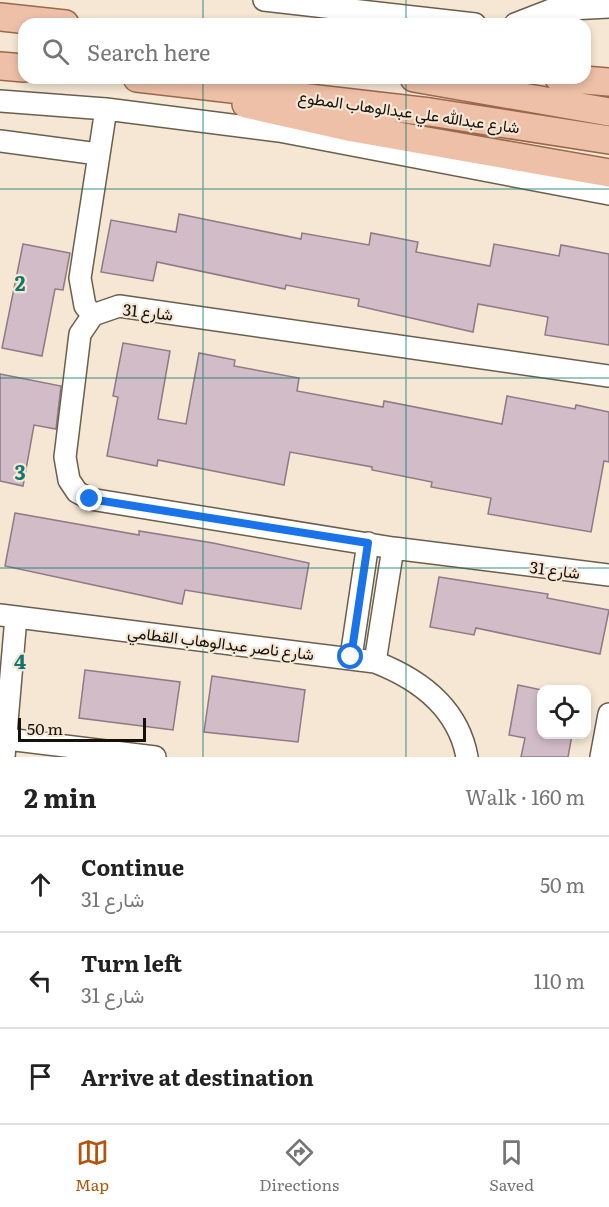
<!DOCTYPE html>
<html lang="en">
<head>
<meta charset="utf-8">
<style>
	:root { --surface:#fff; --page:#f6f6f6; --text:#222; --muted:#767676; --line:#e0e0e0; --accent:#b45309 }
	body { margin:0; font-family:Literata,Vazirmatn,serif; background:var(--page); color:var(--text) }
	.controls { position:absolute; right:18px; bottom:18px; display:grid; overflow:hidden; border-radius:12px; box-shadow:0 3px 9px #0003 }
	.controls button { width:54px; height:54px; display:grid; place-items:center; padding:0; border:0; border-bottom:2px solid var(--line); background:var(--surface); color:var(--text); font:30px sans-serif }
	.scale { position:absolute; left:18px; bottom:15px; width:128px; box-sizing:border-box; padding-left:6px; border:3px solid #14100a; border-top:0; font-size:16px; line-height:21px; white-space:nowrap; color:#14100a; -webkit-text-stroke:4px #f5e7d4; paint-order:stroke }
	.stop { position:absolute; width:18px; height:18px; margin:-14px; border:4px solid #1a73e8; border-radius:50%; background:#fff }
	.stop.end { background:#1a73e8; border-color:#fff; box-shadow:0 2px 6px #0008 }
	.list { margin:0; padding:0; list-style:none }
	h2 { display:flex; justify-content:space-between; align-items:center; height:78px; margin:0; padding:0 24px; font-size:26px }
	h2 small { font-size:20px; font-weight:400; color:var(--muted) }
	.list li { display:grid; grid-template-columns:39px 1fr auto; gap:18px; align-items:center; box-sizing:border-box; height:96px; padding:0 24px; border-top:2px solid var(--line) }
	.list b { display:block; font-size:22px; white-space:nowrap }
	.list p { margin:0; font-size:20px; white-space:nowrap; color:var(--muted) }
	.list em { font-size:20px; font-style:normal; color:var(--muted) }
	.icon { flex:none; width:33px; height:33px; fill:none; stroke:currentColor; stroke-width:2; stroke-linecap:round; stroke-linejoin:round }
	.map { position:relative; flex:none; width:609px; height:757px; overflow:hidden }
	.search { position:absolute; background:var(--surface); box-shadow:0 3px 9px #0003; left:18px; right:18px; top:18px; height:66px; display:flex; align-items:center; gap:15px; box-sizing:border-box; padding:0 21px; border-radius:18px; color:var(--muted); font-size:22px }
	.sheet { height:366px; background:var(--surface) }
	nav { display:flex; justify-content:space-around; align-items:center; box-sizing:border-box; height:84px; border-top:2px solid var(--line); background:var(--surface); font-size:16px; color:var(--muted) }
	nav a { display:grid; justify-items:center; gap:3px }
	nav .on { color:var(--accent) }
	.map>svg:first-child { display:block }
	.building { fill:#d2bcc8; stroke:#8d7a85; stroke-width:1.5 }
	.lines { fill:none; stroke-linecap:round; stroke-linejoin:round }
	.minor-casing { stroke:#6a5e4e; stroke-width:24 }
	.major-casing { stroke:#9b674b; stroke-width:30 }
	.minor { stroke:#fff; stroke-width:21 }
	.major { stroke:#eec0a8; stroke-width:27 }
	.route { stroke:#1a73e8; stroke-width:8 }
	.grid { fill:none; stroke:#0f766e; stroke-width:1.5; stroke-opacity:0.55 }
	.labels { text-anchor:middle; dominant-baseline:central; stroke-width:4.5; stroke-linejoin:round; paint-order:stroke }
	.street-label { font-size:16px; fill:#14100a; stroke:#f5e7d4 }
	.grid-label { font-size:20px; text-anchor:middle; font-weight:bold; fill:#0f766e; stroke:#f5e7d4; stroke-width:4.5; stroke-linejoin:round; paint-order:stroke }
</style>
</head>
<body>
<div class="map">
<svg width="609" height="757" viewBox="0 0 609 757">
	<rect width="100%" height="100%" fill="#f5e7d4"/>
	<path class="building" d="M179 214 301 239 302 233 369 245 371 233 418 242 416 252 490 266 494 244 559 256 561 245 609 254V345L545 335 548 317 478 304 473 332 358 306 359 299 286 285 285 289 157 262 153 281 101 272 111 220 176 232Z
		M23 244 70 253 63 290 55 289 42 356 2 348Z
		M123 343 170 351 158 419 186 424 199 353 235 360 234 366 299 378 297 391 383 407 384 401 502 424 507 396 575 409 576 405 609 412V462L604 461 591 532 488 514 491 498 431 487 432 482 372 470V467L290 452 284 485 158 460 157 466 107 456 118 397 113 396Z
		M0 374 61 386 56 429 34 425 23 486 0 481Z
		M15 513 139 535V531L213 543 309 563 301 609 185 590 182 604 5 566Z
		M439 577 548 594 547 598 609 610 600 654 476 628 474 635 430 627Z
		M85 670 180 682 173 730 79 718Z
		M212 676 305 690 298 742 204 732Z
		M518 685 542 690V735H572L568 757H521L525 738 509 735Z"/>
	<g class="lines">
		<defs>
			<path id="minor" d="M264 0 475 24
				M515 24 551 10 609 7
				M0 101 106 109 279 131 609 194
				M0 141 98 154
				M93 315 85 306 80 278 106 109
				M609 376 119 306 93 315 80 334 65 457 69 480 77 492 90 499 393 548 609 575
				M0 615 375 662C419 679 458 708 467 757
				M351 657 368 543
				M375 662 393 548
				M7 739 155 757
				M4 757 16 617
				M601 757 609 714"/>
			<path id="major" d="M0 17 65 24
				M0 66 24 68
				M137 78 430 112 609 140
				M414 78 609 112
				M559 78 609 82
				M246 104 353 128 609 173"/>
		</defs>
		<use href="#minor" class="minor-casing"/>
		<use href="#major" class="major-casing"/>
		<use href="#minor" class="minor"/>
		<use href="#major" class="major"/>
	</g>
	<g class="lines">
		<path class="route" d="M90 499 368 543 351 657"/>
	</g>
	<path class="grid" d="M203 0V24M406 0V24M203 78V757M406 78V757M0 189H609M0 378H609M0 568H609"/>
	<g class="labels">
		<g class="street-label">
			<text transform="translate(409 111) rotate(8)">شارع عبدالله علي عبدالوهاب المطوع</text>
			<text transform="translate(148 311) rotate(6)">شارع 31</text>
			<text transform="translate(555 569) rotate(7)">شارع 31</text>
			<text transform="translate(221 642) rotate(7)">شارع ناصر عبدالوهاب القطامي</text>
		</g>
	</g>
	<g class="grid-label">
		<text x="20" y="291">2</text>
		<text x="20" y="480">3</text>
		<text x="20" y="669">4</text>
	</g>
</svg>
<div class="controls">
<button><svg class="icon" aria-label="locate" viewBox="0 0 24 24"><circle cx="12" cy="12" r="6"/><path d="M12 2v4M12 18v4M2 12h4M18 12h4"/></svg></button>
</div>
<div class="scale">50 m</div>
<div class="stop" style="left:351px;top:657px"></div>
<div class="stop end" style="left:90px;top:499px"></div>
<div class="search"><svg class="icon" aria-label="search" viewBox="0 0 24 24"><circle cx="10" cy="10" r="6"/><path d="M15 15l6 6"/></svg>Search here</div>
</div>
<section class="sheet">
<h2>2 min<small>Walk · 160 m</small></h2>
<ul class="list">
<li><svg class="icon" aria-label="ahead" viewBox="0 0 24 24"><path d="M12 20V5M6 11l6-6 6 6"/></svg><div><b>Continue</b><p>شارع 31</p></div><em>50 m</em></li>
<li><svg class="icon" aria-label="left" viewBox="0 0 24 24"><path d="M17 20v-9H6M10 6l-5 5 5 5"/></svg><div><b>Turn left</b><p>شارع 31</p></div><em>110 m</em></li>
<li><svg class="icon" aria-label="arrive" viewBox="0 0 24 24"><path d="M6 21V4h12l-3 4 3 4H6"/></svg><div><b>Arrive at destination</b></div></li>
</ul>
</section>
<nav>
<a class="on"><svg class="icon" aria-label="map" viewBox="0 0 24 24"><path d="M3 6l6-2 6 2 6-2v14l-6 2-6-2-6 2zM9 4v14M15 6v14"/></svg>Map</a>
<a><svg class="icon" aria-label="directions" viewBox="0 0 24 24"><path d="M12 3l9 9-9 9-9-9zM9 14v-3h6M13 9l2 2-2 2"/></svg>Directions</a>
<a><svg class="icon" aria-label="saved" viewBox="0 0 24 24"><path d="M7 4h10v16l-5-4-5 4z"/></svg>Saved</a>
</nav>
</body>
</html>
